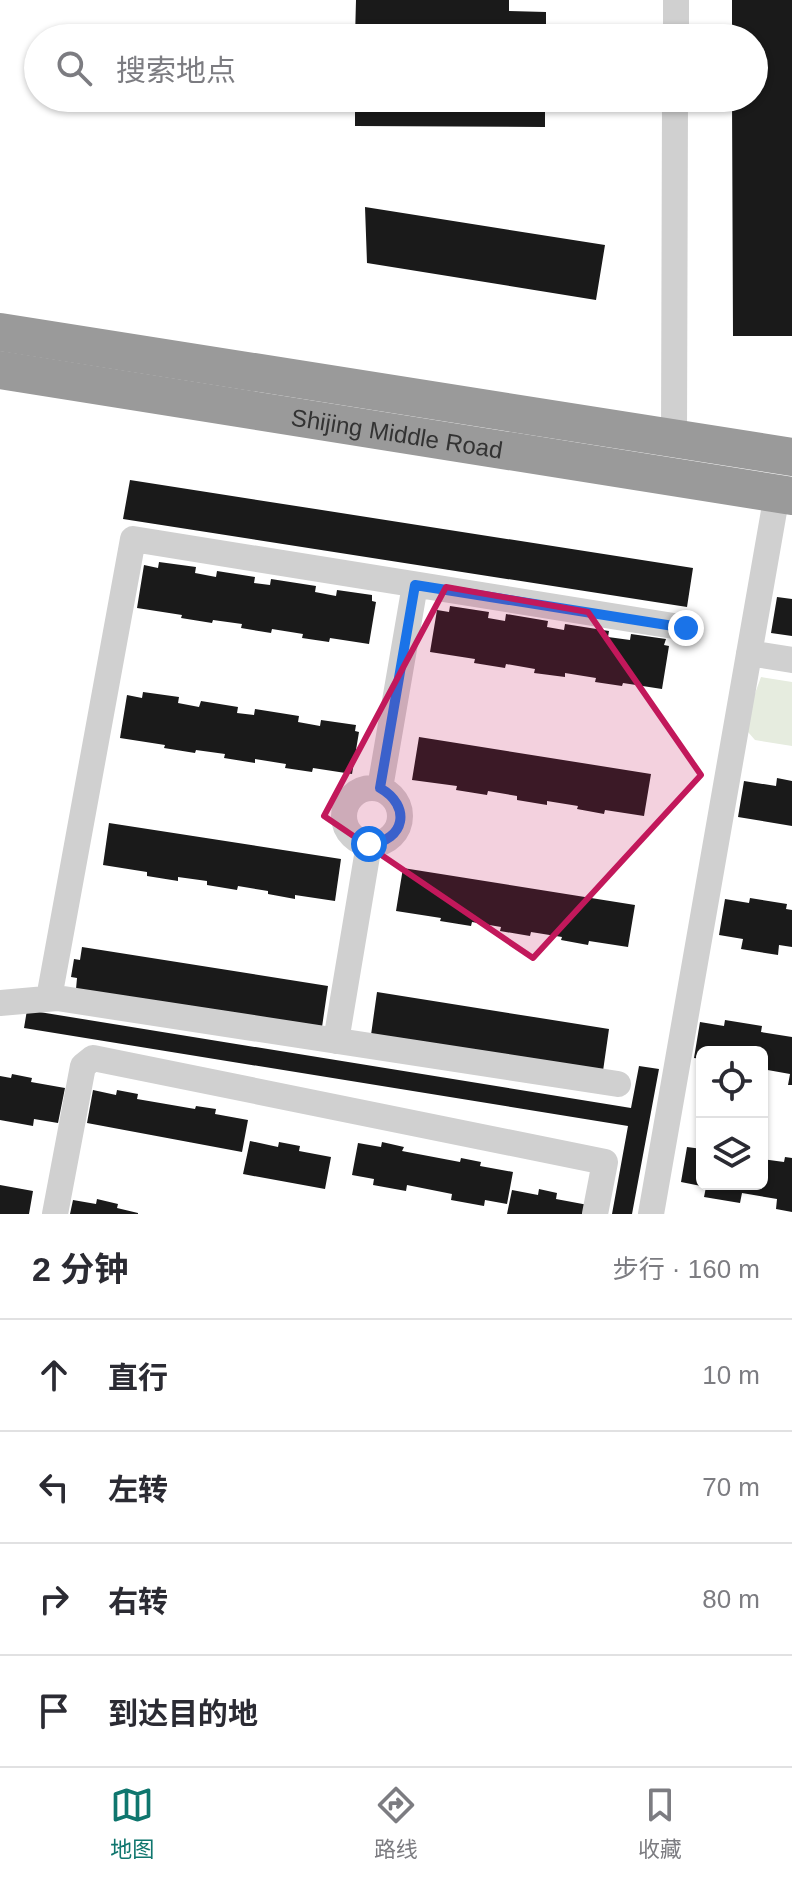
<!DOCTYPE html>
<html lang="zh">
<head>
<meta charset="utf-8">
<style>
	:root { --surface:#fff; --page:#f2f2f3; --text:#2b2b33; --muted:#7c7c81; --line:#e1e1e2; --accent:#0f766e }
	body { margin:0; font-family:Helvetica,"Noto Sans SC",sans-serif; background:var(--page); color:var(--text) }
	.controls { position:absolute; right:24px; bottom:24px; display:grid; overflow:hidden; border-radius:12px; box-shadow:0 2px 6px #0004 }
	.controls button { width:72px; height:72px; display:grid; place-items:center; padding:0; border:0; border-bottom:2px solid var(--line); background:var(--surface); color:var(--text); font:40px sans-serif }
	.stop { position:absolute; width:24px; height:24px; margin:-18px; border:6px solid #1a73e8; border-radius:50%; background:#fff }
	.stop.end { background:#1a73e8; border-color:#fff; box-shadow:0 2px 8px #0008 }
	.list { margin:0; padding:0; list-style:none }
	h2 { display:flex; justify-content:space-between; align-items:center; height:104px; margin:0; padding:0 32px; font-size:34px }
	h2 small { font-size:26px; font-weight:400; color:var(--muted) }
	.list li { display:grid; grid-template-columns:52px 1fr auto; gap:24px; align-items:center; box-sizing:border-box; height:112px; padding:0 32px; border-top:2px solid var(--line) }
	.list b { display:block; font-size:30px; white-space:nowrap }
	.list em { font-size:26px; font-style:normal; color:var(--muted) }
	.icon { flex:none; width:44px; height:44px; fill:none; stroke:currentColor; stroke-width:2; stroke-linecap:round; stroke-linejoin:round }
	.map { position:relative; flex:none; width:792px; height:1214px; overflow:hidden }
	.search { position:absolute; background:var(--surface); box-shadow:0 2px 6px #0004; left:24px; right:24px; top:24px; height:88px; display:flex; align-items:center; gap:20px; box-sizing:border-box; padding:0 28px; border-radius:44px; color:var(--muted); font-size:30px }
	.sheet { height:552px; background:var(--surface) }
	nav { display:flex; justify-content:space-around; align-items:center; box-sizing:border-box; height:112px; border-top:2px solid var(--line); background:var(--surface); font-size:22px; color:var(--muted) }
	nav a { display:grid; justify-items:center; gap:4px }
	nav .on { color:var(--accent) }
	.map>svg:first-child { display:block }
	.green { fill:#e6ecdf }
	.building { fill:#1a1a1a }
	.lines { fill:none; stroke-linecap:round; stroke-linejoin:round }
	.minor { stroke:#d0d0d0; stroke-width:26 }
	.highway { stroke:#9a9a9a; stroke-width:38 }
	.route { stroke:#1a73e8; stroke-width:10 }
	.marked { fill:#c2185b; fill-opacity:0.2; stroke:#c2185b; stroke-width:6; stroke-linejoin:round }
	.labels { text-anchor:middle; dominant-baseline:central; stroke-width:8; stroke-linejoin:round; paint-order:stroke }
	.street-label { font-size:24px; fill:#333; stroke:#fff }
</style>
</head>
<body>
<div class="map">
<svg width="792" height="1214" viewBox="0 0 792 1214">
	<rect width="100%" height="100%" fill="#fff"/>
	<path class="green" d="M761 677 792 682V746L755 740 748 732 749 710Z"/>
	<path class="building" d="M356 0H509V11L546 12V38H355Z
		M732 0H792V336H733L732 98H754V38H732Z
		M355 98H545V127L355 126Z
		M365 207 605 245 596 300 367 263Z
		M130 480 693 568 687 607 123 519Z
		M159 562 196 567 195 573 216 577 217 571 255 577 254 583 270 585 271 579 316 586 315 592 336 596 337 590 372 595V601L376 602 369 644 330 638 329 642 302 638 303 634 272 629 271 633 241 628 242 624 213 620 212 623 181 618 182 615 137 608 144 565 158 568Z
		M777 597 792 599V636L771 633Z
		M450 606 489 612 488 618 505 621 506 614 548 621 547 627 564 630 565 624 609 631 608 637 630 640 631 634 666 639 664 645 669 646 662 689 623 683 622 686 595 682 596 678 565 673V677L534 673 535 669 506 664 505 668 474 663 475 659 430 652 437 610 449 612Z
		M143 692 179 697 178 703 199 707 201 701 238 707 237 713 254 715 255 709 299 716 298 722 320 726 321 720 356 725 355 731 359 732 352 774 313 768 312 772 285 768 286 764 255 759V763L224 758 225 754 196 750 195 753 164 748 165 745 120 738 127 695 142 698Z
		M419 737 651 774 644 816 605 810 604 814 577 809 578 806 547 801V805L517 800V796L488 791 487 795 456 790 457 786 412 780Z
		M777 778 792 781V826L738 817 744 781 776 786Z
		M109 823 341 859 335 901 295 895V899L268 894V891L238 886 237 890 207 885V881L178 877V881L147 876V872L103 865Z
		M403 868 635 905 628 947 589 941 588 945 561 940 562 937 531 932 530 936 500 931 501 927 472 922 471 926 440 921 441 918 396 911Z
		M750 898 787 904 786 909 792 910V947L779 945 778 955 741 949 743 939 719 935 725 899 749 903Z
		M82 947 328 986 322 1027 76 989 77 978 71 977 74 959 80 960Z
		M377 992 609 1029 603 1071 371 1035Z
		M27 1010 631 1108 639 1066 659 1069 632 1214H612L628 1126 24 1028Z
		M725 1020 762 1026 761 1032 792 1037V1085H788L790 1074 762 1069V1052H702V1059L694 1058 700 1022 724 1026Z
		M12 1074 32 1078 31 1082 65 1088 58 1123 34 1119 33 1126 0 1120V1076L11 1078Z
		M93 1090 116 1095 117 1090 138 1094 137 1099 195 1109 196 1106 216 1109 215 1114 248 1120 242 1152 87 1123Z
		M250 1141 278 1147 279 1142 300 1146 299 1151 331 1157 325 1189 243 1174Z
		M382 1142 404 1147 402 1151 460 1162 461 1158 481 1162 480 1166 513 1172 507 1204 485 1200 484 1206 451 1200 452 1194 407 1185 406 1191 373 1185 374 1179 352 1175 358 1143 381 1147Z
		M687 1147 702 1149V1184H762V1159L784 1162 785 1157 792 1158V1212L776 1209 777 1199 742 1193 740 1203 704 1197 706 1187 681 1182Z
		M0 1185 33 1191 29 1214H0Z
		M539 1189 557 1193 556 1199 588 1205 586 1214H507L512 1190 538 1195Z
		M97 1199 118 1204 117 1208 138 1213V1214H70L73 1200 96 1204Z"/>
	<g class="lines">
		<path class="minor" d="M676 38V0
			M674 439 675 98
			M749 653 792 660
			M344 816a28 28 0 1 1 56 0a28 28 0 1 1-56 0Z
			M380 788 415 585
			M49 998 133 539 686 628
			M0 1003 57 998 618 1084
			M336 1041 369 844
			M55 1214 83 1066 93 1058 605 1162 595 1214
			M651 1214 777 494"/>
		<g class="highway">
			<path d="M0 332 792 457"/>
			<path id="s1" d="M0 370 792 496"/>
		</g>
	</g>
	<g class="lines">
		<path class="route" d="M369 844C405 841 412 806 380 788L415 585 686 628"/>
	</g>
	<path class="marked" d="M446 587 588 612 701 775 533 958 324 816Z"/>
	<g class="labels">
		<g class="street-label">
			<text stroke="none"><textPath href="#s1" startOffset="402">Shijing Middle Road</textPath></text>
		</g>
	</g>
</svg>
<div class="controls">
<button><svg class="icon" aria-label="locate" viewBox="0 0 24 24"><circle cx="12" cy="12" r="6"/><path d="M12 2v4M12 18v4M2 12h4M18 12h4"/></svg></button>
<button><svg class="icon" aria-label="layers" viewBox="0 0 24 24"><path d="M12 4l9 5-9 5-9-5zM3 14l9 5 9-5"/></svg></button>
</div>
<div class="stop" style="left:369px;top:844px"></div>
<div class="stop end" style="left:686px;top:628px"></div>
<div class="search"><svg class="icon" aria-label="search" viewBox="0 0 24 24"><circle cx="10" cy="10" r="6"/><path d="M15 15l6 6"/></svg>搜索地点</div>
</div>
<section class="sheet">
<h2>2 分钟<small>步行 · 160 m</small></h2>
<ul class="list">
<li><svg class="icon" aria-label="ahead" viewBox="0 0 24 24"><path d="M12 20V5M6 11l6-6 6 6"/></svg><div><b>直行</b></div><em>10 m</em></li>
<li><svg class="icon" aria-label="left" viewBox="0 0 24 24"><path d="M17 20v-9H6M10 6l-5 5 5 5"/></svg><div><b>左转</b></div><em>70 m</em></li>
<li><svg class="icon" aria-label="right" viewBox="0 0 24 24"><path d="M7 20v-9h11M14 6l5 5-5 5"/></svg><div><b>右转</b></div><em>80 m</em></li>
<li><svg class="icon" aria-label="arrive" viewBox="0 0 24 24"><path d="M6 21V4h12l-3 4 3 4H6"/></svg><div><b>到达目的地</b></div></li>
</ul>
</section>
<nav>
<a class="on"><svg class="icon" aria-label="map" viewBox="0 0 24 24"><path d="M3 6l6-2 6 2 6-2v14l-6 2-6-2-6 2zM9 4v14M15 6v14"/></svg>地图</a>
<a><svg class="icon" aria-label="directions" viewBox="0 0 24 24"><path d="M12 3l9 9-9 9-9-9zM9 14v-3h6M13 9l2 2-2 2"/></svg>路线</a>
<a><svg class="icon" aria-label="saved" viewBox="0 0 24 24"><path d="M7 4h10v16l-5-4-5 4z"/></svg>收藏</a>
</nav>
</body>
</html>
